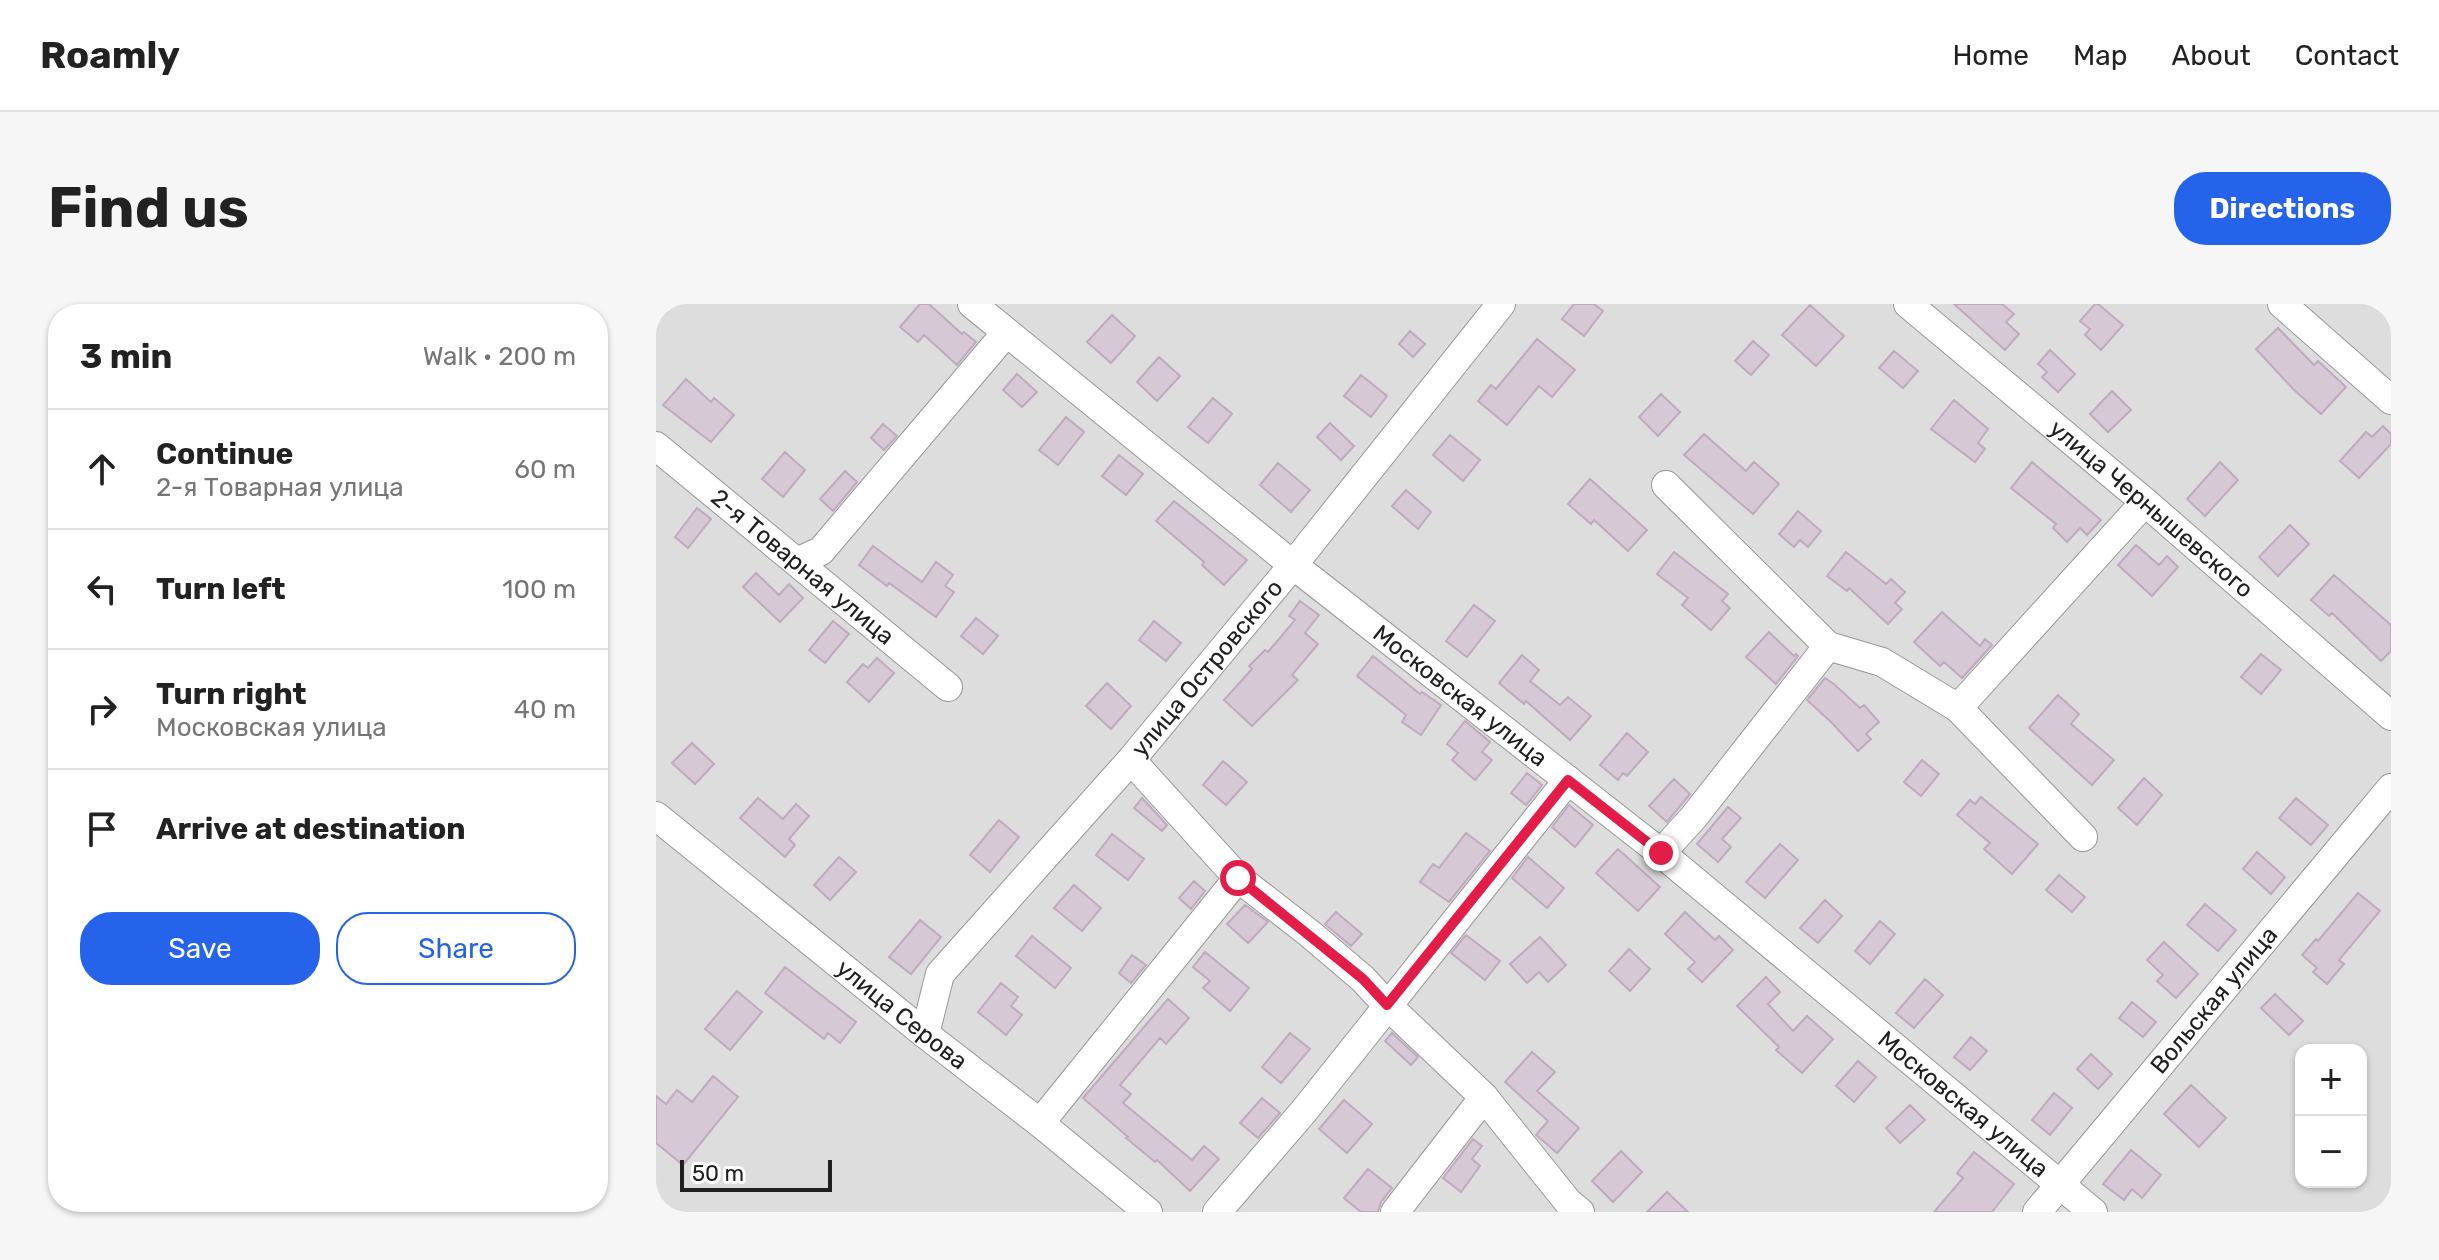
<!DOCTYPE html>
<html lang="en">
<head>
<meta charset="utf-8">
<style>
	:root { --surface:#fff; --page:#f6f6f6; --text:#222; --muted:#767676; --line:#e0e0e0; --accent:#2563eb }
	body { margin:0; font-family:Rubik,sans-serif; background:var(--page); color:var(--text) }
	.controls { position:absolute; right:24px; bottom:24px; display:grid; overflow:hidden; border-radius:16px; box-shadow:0 2px 6px #0004 }
	.controls button { width:72px; height:72px; display:grid; place-items:center; padding:0; border:0; border-bottom:2px solid var(--line); background:var(--surface); color:var(--text); font:40px sans-serif }
	.scale { position:absolute; left:24px; bottom:20px; width:152px; box-sizing:border-box; padding-left:8px; border:4px solid #202020; border-top:0; font-size:22px; line-height:28px; white-space:nowrap; color:#202020; -webkit-text-stroke:6px #fff; paint-order:stroke }
	.stop { position:absolute; width:24px; height:24px; margin:-18px; border:6px solid #e11d48; border-radius:50%; background:#fff }
	.stop.end { background:#e11d48; border-color:#fff; box-shadow:0 2px 8px #0008 }
	.list { margin:0; padding:0; list-style:none }
	h2 { display:flex; justify-content:space-between; align-items:center; height:104px; margin:0; padding:0 32px; font-size:34px }
	h2 small { font-size:26px; font-weight:400; color:var(--muted) }
	.list li { display:grid; grid-template-columns:52px 1fr auto; gap:24px; align-items:center; box-sizing:border-box; height:120px; padding:0 32px; border-top:2px solid var(--line) }
	.list b { display:block; font-size:30px; white-space:nowrap }
	.list p { margin:0; font-size:26px; white-space:nowrap; color:var(--muted) }
	.list em { font-size:26px; font-style:normal; color:var(--muted) }
	.actions { display:flex; gap:16px; padding:24px 32px }
	.actions a { flex:1; padding:18px 0; border:2px solid var(--accent); border-radius:32px; text-align:center; font-size:28px; color:var(--accent) }
	.actions .main { background:var(--accent); color:#fff }
	.icon { flex:none; width:44px; height:44px; fill:none; stroke:currentColor; stroke-width:2; stroke-linecap:round; stroke-linejoin:round }
	.map { position:relative; flex:none; width:1735px; height:908px; overflow:hidden; border-radius:32px }
	header { display:flex; align-items:center; gap:48px; box-sizing:border-box; height:112px; padding:0 40px; background:var(--surface); border-bottom:2px solid var(--line) }
	header strong { font-size:38px }
	nav { display:flex; gap:44px; margin-inline-start:auto; font-size:28px }
	.intro { display:flex; align-items:center; justify-content:space-between; box-sizing:border-box; height:192px; padding:0 48px }
	h1 { margin:0; font-size:56px }
	.button { padding:20px 36px; border-radius:32px; background:var(--accent); color:#fff; font-size:28px; font-weight:700 }
	main { display:flex; gap:48px; padding:0 48px }
	aside { flex:1; background:var(--surface); border-radius:32px; box-shadow:0 2px 6px #0004 }
	.map>svg:first-child { display:block }
	.residential { fill:#ddddde; fill-rule:evenodd }
	.building { fill:#d6c8d5; stroke:#c0aabf; stroke-width:2 }
	.lines { fill:none; stroke-linecap:round; stroke-linejoin:round }
	.minor-casing { stroke:#979797; stroke-width:30 }
	.minor { stroke:#fff; stroke-width:28 }
	.route { stroke:#e11d48; stroke-width:10 }
	.labels { text-anchor:middle; dominant-baseline:central; stroke-width:7; stroke-linejoin:round; paint-order:stroke }
	.street-label { font-size:24px; fill:#202020; stroke:#fff }
</style>
</head>
<body>
<header>
<strong>Roamly</strong>
<nav><a>Home</a><a>Map</a><a>About</a><a>Contact</a></nav>
</header>
<div class="intro"><h1>Find us</h1><a class="button">Directions</a></div>
<main>
<aside>
<h2>3 min<small>Walk · 200 m</small></h2>
<ul class="list">
<li><svg class="icon" aria-label="ahead" viewBox="0 0 24 24"><path d="M12 20V5M6 11l6-6 6 6"/></svg><div><b>Continue</b><p>2-я Товарная улица</p></div><em>60 m</em></li>
<li><svg class="icon" aria-label="left" viewBox="0 0 24 24"><path d="M17 20v-9H6M10 6l-5 5 5 5"/></svg><div><b>Turn left</b></div><em>100 m</em></li>
<li><svg class="icon" aria-label="right" viewBox="0 0 24 24"><path d="M7 20v-9h11M14 6l5 5-5 5"/></svg><div><b>Turn right</b><p>Московская улица</p></div><em>40 m</em></li>
<li><svg class="icon" aria-label="arrive" viewBox="0 0 24 24"><path d="M6 21V4h12l-3 4 3 4H6"/></svg><div><b>Arrive at destination</b></div></li>
</ul>
<div class="actions"><a class="main">Save</a><a>Share</a></div>
</aside>
<div class="map">
<svg width="1735" height="908" viewBox="0 0 1735 908">
	<rect width="100%" height="100%" fill="#f0e7ed"/>
	<path class="residential" d="M0 0H1735V908H0ZM1645 746H1705V878H1645Z"/>
	<path class="building" d="M264 0H273L306 30 308 28 320 38 301 61 268 31 262 38 244 23Z
		M918 0H938L947 7 928 32 906 15Z
		M1298 0H1346L1358 10 1350 18 1363 30 1349 46Z
		M1439 0H1442L1467 21 1445 46 1429 31 1434 25 1424 17Z
		M1154 1 1188 32 1160 62 1126 31Z
		M456 11 479 32 455 59 431 38Z
		M1622 24 1658 61 1662 57 1690 83 1665 110 1637 85 1600 45Z
		M754 27 769 40 757 53 743 40Z
		M881 35 919 66 896 93 883 82 851 121 822 97 835 81 840 85Z
		M1097 37 1113 51 1095 71 1079 57Z
		M1394 46 1419 70 1402 88 1386 73 1391 68 1382 60Z
		M1238 47 1262 67 1247 84 1223 64Z
		M503 53 524 72 501 97 481 78Z
		M361 70 381 88 366 103 347 86Z
		M705 71 731 92 715 113 688 92Z
		M30 75 55 98 58 94 78 111 55 138 7 101Z
		M1456 87 1475 106 1452 128 1434 110Z
		M1005 90 1024 108 1002 132 983 113Z
		M557 94 576 110 552 139 532 123Z
		M1298 96 1332 125 1322 139 1329 145 1319 158 1275 125Z
		M410 113 428 128 402 161 383 146Z
		M674 119 698 142 685 156 661 133Z
		M227 120 241 132 228 146 215 134Z
		M1727 122 1735 130V140L1703 174 1684 157 1710 128 1716 133Z
		M1048 130 1090 167 1098 158 1123 180 1097 210 1028 151Z
		M794 131 824 156 807 177 777 151Z
		M129 148 149 166 127 193 106 175Z
		M463 151 487 170 470 191 446 172Z
		M1376 158 1445 216 1431 231 1424 224 1411 238 1397 224 1400 220 1355 184Z
		M1564 158 1582 176 1549 212 1531 195Z
		M622 159 654 186 635 208 604 181Z
		M189 167 201 178 177 207 164 195Z
		M934 175 991 226 972 247 938 216 935 220 912 200Z
		M750 186 775 208 762 225 736 202Z
		M518 197 591 256 568 281 546 261 548 258 500 217Z
		M41 204 55 215 32 244 19 233Z
		M1142 207 1165 227 1152 243 1144 236 1138 243 1123 230Z
		M1634 221 1653 240 1622 272 1603 253Z
		M1480 241 1503 261 1511 252 1522 263 1496 292 1462 261Z
		M217 242 266 278 280 258 297 271 289 282 298 288 280 313 233 279 231 282 203 261Z
		M1018 248 1072 290 1066 297 1074 304 1055 326 1026 301 1032 294 1001 270Z
		M1190 248 1230 280 1235 275 1249 288 1239 299 1246 305 1232 320 1193 284 1191 287 1171 272Z
		M100 269 123 291 133 280 147 294 124 318 87 283Z
		M1678 271 1735 321V347L1725 357 1676 309 1673 312 1655 296Z
		M644 297 663 311 649 329 662 340 636 371 642 376 596 422 568 396 596 365 593 362 609 346 612 348 639 316 633 312Z
		M818 301 839 317 811 353 790 337Z
		M1286 308 1324 342 1329 335 1336 341 1306 374 1288 358 1284 362 1258 338Z
		M320 314 342 332 327 350 305 332Z
		M177 317 193 330 169 359 153 346Z
		M498 317 525 339 510 357 483 336Z
		M1113 328 1138 352 1140 350 1142 352 1120 380 1090 353Z
		M1605 350 1625 366 1605 390 1585 373Z
		M866 351 883 366 874 377 904 401 912 393 935 412 914 436 870 397 868 400 843 379Z
		M717 352 764 390 766 388 785 401 765 431 746 418 750 411 701 372Z
		M221 354 238 369 213 398 191 378 207 360 212 364Z
		M1169 374 1178 380 1204 404 1208 401 1223 418 1210 430 1215 435 1202 447 1176 419 1151 396Z
		M451 379 475 402 455 425 430 402Z
		M1402 391 1423 410 1415 420 1458 456 1436 481 1373 424Z
		M809 417 834 438 826 448 836 456 819 476 796 456 802 449 791 440Z
		M971 429 992 448 971 472 967 469 962 476 944 461Z
		M36 439 58 460 39 480 16 459Z
		M1266 456 1283 470 1265 492 1248 478Z
		M567 457 591 478 570 501 547 481Z
		M871 469 886 481 870 501 855 489Z
		M1488 474 1506 491 1481 521 1462 504Z
		M1018 475 1034 490 1011 518 993 502Z
		M1325 493 1382 540 1356 570 1328 545 1334 539 1301 511 1314 496 1319 500Z
		M102 494 127 515 140 500 153 512 133 535 139 541 129 553 84 514Z
		M486 494 511 521 506 527 478 504Z
		M1640 494 1672 521 1655 541 1623 514Z
		M913 501 937 521 919 543 896 523Z
		M1072 503 1085 514 1066 535 1075 543 1062 558 1041 540Z
		M343 516 363 533 334 568 314 551Z
		M810 529 834 547 793 598 764 578 777 560 783 564Z
		M456 530 488 555 472 576 440 551Z
		M1124 540 1142 556 1109 594 1090 578Z
		M962 545 1004 583 982 607 940 569Z
		M1601 548 1629 573 1615 590 1587 565Z
		M183 553 200 568 174 596 158 581Z
		M872 553 908 584 891 604 856 574Z
		M1403 571 1429 593 1416 608 1390 586Z
		M538 577 549 587 535 605 523 594Z
		M418 581 445 604 426 627 398 604Z
		M1702 589 1724 607 1683 656 1688 660 1671 680 1657 668 1661 664 1646 651 1660 635 1662 637Z
		M1169 596 1186 612 1162 639 1144 624Z
		M1549 600 1580 626 1562 647 1531 621Z
		M589 601 612 618 592 639 571 620Z
		M680 608 706 630 695 642 669 620Z
		M1029 608 1059 636 1063 632 1077 646 1046 678 1032 665 1039 658 1009 630Z
		M264 616 285 633 255 670 233 653Z
		M1224 617 1239 630 1214 660 1199 647Z
		M810 631 844 657 829 676 795 649Z
		M376 632 415 664 399 684 360 652Z
		M884 633 910 661 892 678 883 668 871 679 854 660Z
		M1508 638 1542 670 1520 694 1501 677 1507 671 1491 656Z
		M973 645 994 665 974 687 953 667Z
		M549 648 593 684 574 707 547 684 554 677 537 663Z
		M476 651 490 661 475 679 463 669Z
		M129 663 200 718 184 739 172 729 168 735 109 689Z
		M1110 673 1124 688 1112 700 1137 727 1151 712 1177 735 1146 769 1120 746 1123 743 1081 702Z
		M1269 675 1287 691 1258 724 1240 709Z
		M345 679 362 693 355 702 366 711 350 731 322 708Z
		M81 687 106 708 74 746 49 725Z
		M1619 690 1647 717 1633 731 1605 704Z
		M512 695 533 714 510 740 504 734 464 781 475 790 467 799 536 856 548 842 563 855 534 887 501 856 499 858 470 834 472 833 427 794Z
		M1476 698 1500 718 1487 733 1463 714Z
		M634 729 654 745 625 779 606 763Z
		M736 729 762 753 755 761 729 737Z
		M1315 733 1331 747 1314 766 1298 753Z
		M876 748 899 768 881 787 923 824 901 849 880 831 892 817 849 778Z
		M1435 750 1456 770 1442 785 1421 765Z
		M1202 757 1220 773 1198 798 1180 782Z
		M57 772 82 793 27 861 0 839V792L10 800 21 786 36 798Z
		M1535 781 1570 814 1543 843 1508 810Z
		M1398 789 1416 804 1394 831 1376 816Z
		M606 794 624 809 602 834 584 819Z
		M688 796 716 820 691 849 663 825Z
		M1254 801 1269 816 1244 839 1230 824Z
		M817 835 826 842 816 855 824 862 805 888 787 874Z
		M1475 846 1505 871 1486 894 1476 885 1468 896 1447 880Z
		M965 847 986 868 957 898 936 877Z
		M1318 848 1358 880 1336 908H1278L1307 874 1301 869Z
		M712 865 736 884 725 898 722 908H705L688 894Z
		M1011 888 1032 908H991Z"/>
	<g class="lines">
		<defs>
			<g id="minor">
				<path id="s1" d="M316 0 637 261 1005 549 1437 908"/>
				<path id="s2" d="M1252 0 1489 198 1735 412"/>
				<path d="M1626 0 1735 96"/>
				<path id="s3" d="M0 142 292 383"/>
				<path d="M1010 181 1172 342 1226 358 1302 404 1427 533"/>
				<path d="M141 258 165 247 350 29"/>
				<path d="M1302 404 1489 198"/>
				<path d="M475 456 582 574 653 629 707 675 731 701 828 793 912 898 924 908"/>
				<path id="s4" d="M0 512 269 730 384 819 492 908"/>
				<path d="M1005 549 1037 514 1172 342"/>
				<path id="s5" d="M269 730 284 670 475 456 637 261 845 0"/>
				<path d="M384 819 582 574"/>
				<path d="M561 908 648 807 912 476"/>
				<path d="M739 908 828 793"/>
				<path id="s6" d="M1381 908 1735 484"/>
			</g>
		</defs>
		<use href="#minor" class="minor-casing"/>
		<use href="#minor" class="minor"/>
	</g>
	<g class="lines">
		<path class="route" d="M582 574 707 675 731 701 912 476 1005 549"/>
	</g>
	<g class="labels">
		<g class="street-label">
			<text stroke="none"><textPath href="#s2" startOffset="318">улица Чернышевского</textPath></text>
			<text stroke="none"><textPath href="#s3" startOffset="190">2-я Товарная улица</textPath></text>
			<text stroke="none"><textPath href="#s5" startOffset="468">улица Островского</textPath></text>
			<text stroke="none"><textPath href="#s1" startOffset="626">Московская улица</textPath></text>
			<text stroke="none"><textPath href="#s6" startOffset="276">Вольская улица</textPath></text>
			<text stroke="none"><textPath href="#s4" startOffset="316">улица Серова</textPath></text>
			<text stroke="none"><textPath href="#s1" startOffset="1274">Московская улица</textPath></text>
		</g>
	</g>
</svg>
<div class="controls">
<button>+</button>
<button>−</button>
</div>
<div class="scale">50 m</div>
<div class="stop" style="left:582px;top:574px"></div>
<div class="stop end" style="left:1005px;top:549px"></div>
</div>
</main>
</body>
</html>
